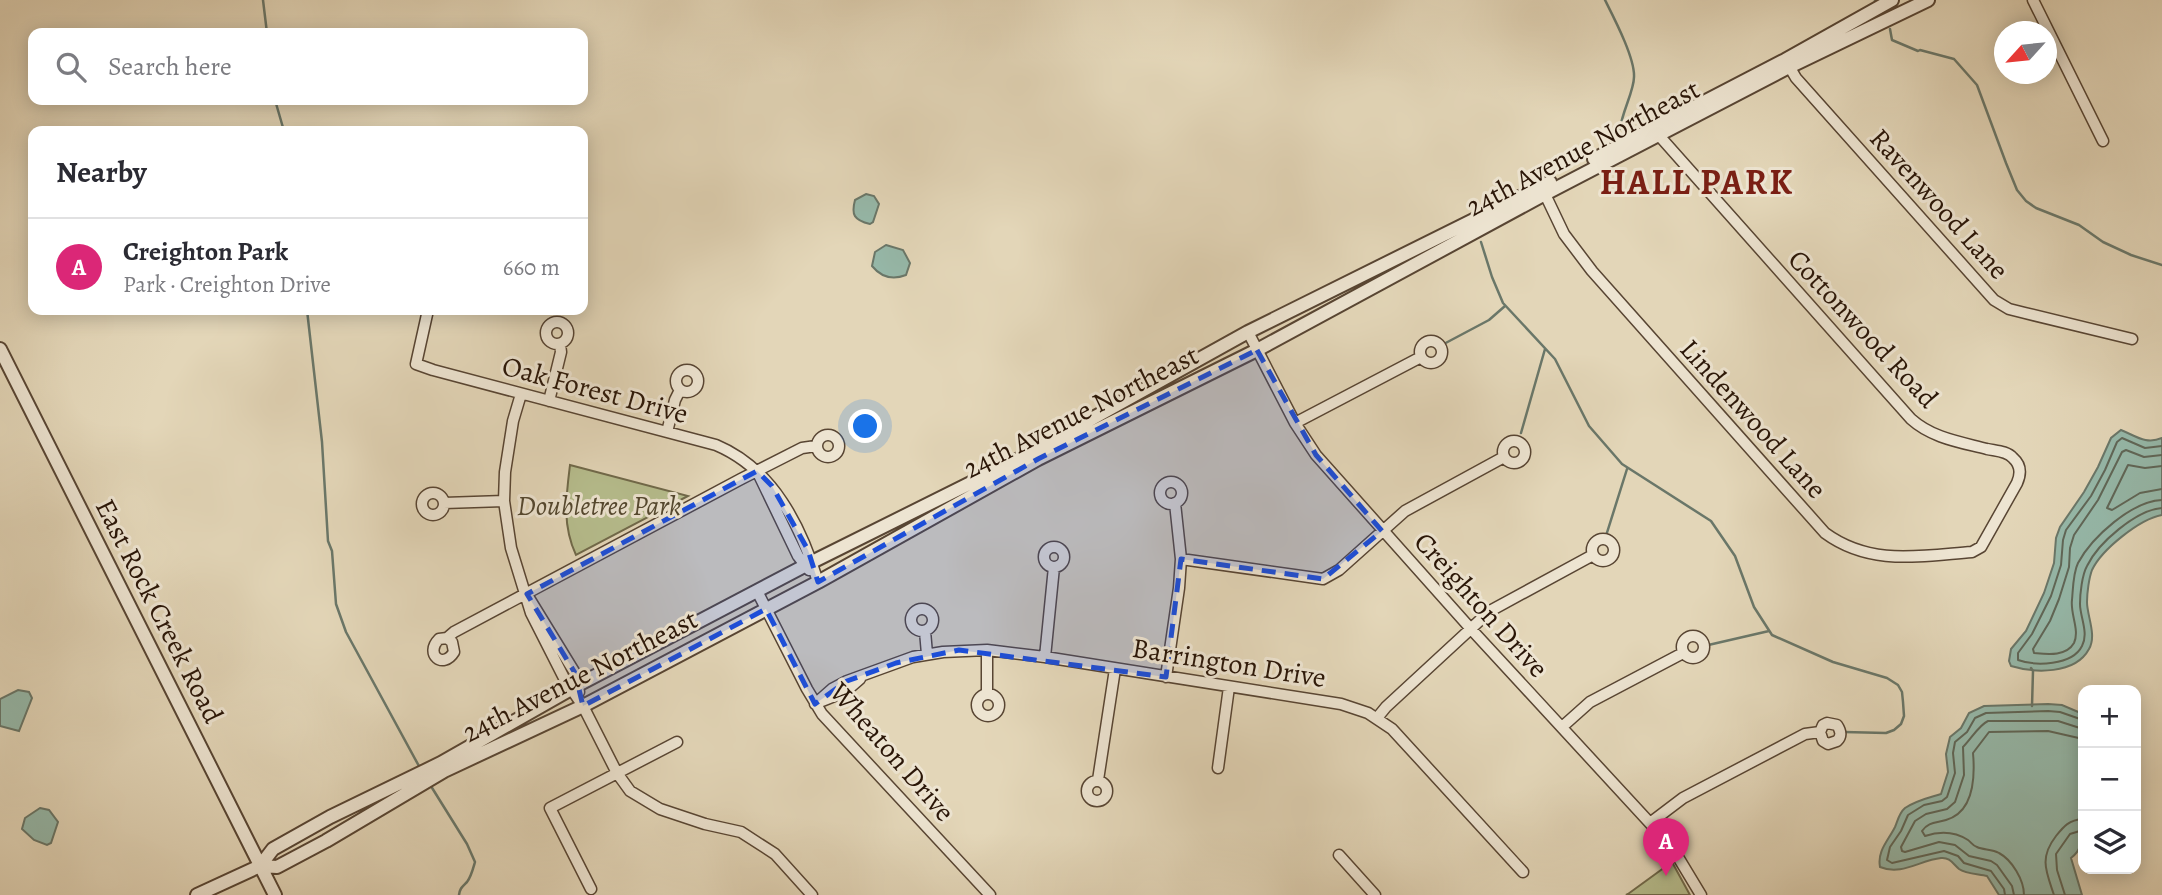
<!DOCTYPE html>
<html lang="en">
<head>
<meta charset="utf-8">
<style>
	:root { --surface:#fff; --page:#f2f2f3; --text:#2b2b33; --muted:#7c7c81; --line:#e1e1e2; --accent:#db2777 }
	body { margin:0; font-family:Alegreya,serif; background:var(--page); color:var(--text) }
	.controls { position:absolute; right:21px; bottom:21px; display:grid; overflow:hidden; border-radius:14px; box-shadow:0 4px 18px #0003 }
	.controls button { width:63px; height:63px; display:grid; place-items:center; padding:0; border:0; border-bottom:2px solid var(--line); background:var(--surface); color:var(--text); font:35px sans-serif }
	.compass { position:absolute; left:1994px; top:21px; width:63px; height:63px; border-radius:50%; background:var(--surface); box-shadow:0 4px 18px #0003; rotate:243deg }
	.you { position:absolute; left:866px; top:427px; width:24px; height:24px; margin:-18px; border:5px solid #fff; border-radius:50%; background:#1a73e8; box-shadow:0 0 0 10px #1a73e833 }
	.badge { display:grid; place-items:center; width:46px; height:46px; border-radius:50%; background:var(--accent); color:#fff; font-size:23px; font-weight:700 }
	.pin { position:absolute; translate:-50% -58px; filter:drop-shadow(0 2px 4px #0008) }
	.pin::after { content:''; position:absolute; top:37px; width:24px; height:21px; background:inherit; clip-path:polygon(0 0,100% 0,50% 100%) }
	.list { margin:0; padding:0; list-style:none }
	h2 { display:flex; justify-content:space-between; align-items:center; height:91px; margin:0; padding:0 28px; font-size:30px }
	h2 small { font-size:23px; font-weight:400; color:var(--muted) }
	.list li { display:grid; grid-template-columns:46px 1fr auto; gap:21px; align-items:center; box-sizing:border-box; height:98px; padding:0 28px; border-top:2px solid var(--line) }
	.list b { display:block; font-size:26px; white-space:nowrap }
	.list p { margin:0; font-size:23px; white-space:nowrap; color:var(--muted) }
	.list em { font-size:23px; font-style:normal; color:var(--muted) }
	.icon { flex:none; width:38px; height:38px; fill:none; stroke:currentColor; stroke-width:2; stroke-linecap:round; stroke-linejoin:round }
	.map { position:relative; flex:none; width:2162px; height:895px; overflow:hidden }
	.search { position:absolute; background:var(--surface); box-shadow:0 4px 18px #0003; left:28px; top:28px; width:560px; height:77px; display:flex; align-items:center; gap:18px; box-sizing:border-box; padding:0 24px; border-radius:14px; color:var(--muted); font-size:26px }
	.panel { position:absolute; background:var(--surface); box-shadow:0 4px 18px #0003; left:28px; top:126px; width:560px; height:189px; border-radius:14px }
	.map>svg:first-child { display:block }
	.green { fill:#b6bd8d; stroke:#70694a; stroke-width:2 }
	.water { fill:#96b9aa; stroke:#6a7769; stroke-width:2 }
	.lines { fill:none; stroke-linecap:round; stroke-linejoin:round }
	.shore { stroke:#606758; stroke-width:2 }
	.stream { stroke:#6a7769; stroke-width:2.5 }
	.minor-casing { stroke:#584533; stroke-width:13 }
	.tertiary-casing { stroke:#584533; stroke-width:16 }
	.minor { stroke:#ede4d1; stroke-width:10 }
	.tertiary { stroke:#ede4d1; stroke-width:12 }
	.marked { fill:#1d4ed8; fill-opacity:0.2; stroke:#1d4ed8; stroke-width:5; stroke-dasharray:14 9; stroke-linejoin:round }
	.labels { text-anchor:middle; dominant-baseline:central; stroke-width:6; stroke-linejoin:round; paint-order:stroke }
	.street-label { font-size:28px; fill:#291507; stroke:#ede4d1 }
	.park-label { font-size:28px; font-style:italic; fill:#53472f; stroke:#ede4d1 }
	.district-label { font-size:35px; font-weight:bold; letter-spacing:2px; fill:#7a1f14; stroke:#ede4d1 }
</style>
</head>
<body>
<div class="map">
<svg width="2162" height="895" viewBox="0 0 2162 895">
	<rect width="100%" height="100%" fill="#e3d6b8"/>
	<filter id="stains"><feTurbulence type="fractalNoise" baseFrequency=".00286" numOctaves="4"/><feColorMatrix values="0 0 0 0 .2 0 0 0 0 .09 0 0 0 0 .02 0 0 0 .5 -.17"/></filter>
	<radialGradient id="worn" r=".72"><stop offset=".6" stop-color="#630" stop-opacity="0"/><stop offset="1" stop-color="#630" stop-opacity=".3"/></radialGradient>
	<path class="green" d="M570 465 688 496 576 555C562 525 566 497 570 465Z
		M1672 862 1690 895H1626L1628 894Z"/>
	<path class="water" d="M866 194 874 196 879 204 873 222 870 224C854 220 851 215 855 200Z
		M886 245 903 250 910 263 906 275C893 280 881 277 872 266L875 252Z
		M2121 430C2136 436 2146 445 2162 438V515C2140 519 2102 549 2092 570 2089 578 2087 593 2087 602 2087 616 2097 635 2089 649 2075 675 2034 673 2011 666L2009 661 2011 649 2026 631 2044 593 2054 563 2056 538 2060 527 2084 492 2098 467 2111 438Z
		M18 690 29 692 32 698 19 731 0 726V699Z
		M2048 704 2062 705 2083 714V811C2078 827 2088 846 2071 858L2082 895H1999L1987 876C1979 874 1966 874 1959 869 1953 864 1950 857 1941 858 1920 860 1902 876 1880 867 1877 851 1888 841 1895 827 1898 820 1899 813 1905 808 1917 800 1928 798 1941 794L1948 772 1946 754 1950 737 1961 728 1969 713 1984 706Z
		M40 808 49 810 58 822 51 843 47 845 34 840 22 829 25 818Z"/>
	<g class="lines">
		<path class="shore" d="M2162 446 2145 448 2122 438 2117 442 2105 470 2091 496 2066 530 2063 540 2061 565 2051 596 2032 634 2018 653V660C2035 666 2072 666 2082 646 2089 633 2080 617 2080 604 2080 594 2082 575 2087 566 2098 543 2136 510 2162 508
			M2162 455 2144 457 2126 450 2122 452 2098 500 2074 535 2070 548 2069 567 2059 599 2050 621 2033 649 2034 653C2046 654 2066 657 2074 643 2080 630 2070 614 2072 600 2073 589 2073 573 2078 563 2092 537 2132 501 2162 500
			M2162 466 2145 468 2128 465 2107 508 2112 510 2140 493 2162 489
			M2005 895 2004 889 1991 871 1964 863 1958 856 1944 851 1892 863 1887 860 1890 847 1901 831 1908 815 1924 805 1942 801 1947 797 1955 773 1953 753 1955 742 1967 732 1975 718 1986 713 2048 711 2060 712 2083 720
			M2014 895 2012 886 1997 865 1991 861 1969 856 1955 845 1939 842 1905 852 1902 851 1901 847 1915 821 1926 814 1947 809 1955 802 1964 775 1963 747C1971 739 1979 725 1988 721H2058L2083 729
			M2024 895C2024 880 2012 860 1999 853 1992 849 1983 850 1977 847 1973 846 1971 842 1968 840 1954 831 1940 831 1925 836L1922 831C1928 822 1936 823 1946 820 1974 812 1975 776 1973 753L1989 732 2048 731 2083 739
			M2054 895C2046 871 2039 858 2056 836 2064 826 2069 820 2083 819
			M2065 895 2057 870 2056 854 2070 834 2083 830"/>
		<path class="stream" d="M263 0 267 33
			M1605 0C1614 18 1635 58 1634 77 1634 91 1622 112 1620 129
			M1875 0V1
			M1890 29 1892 40 1918 51 1920 50 1954 59 1977 85 2006 163 2017 190 2026 201 2036 208 2079 225 2103 242 2131 255 2162 265
			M275 100 284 131
			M1481 242 1492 277 1503 303 1555 359 1589 426 1622 464 1711 521 1735 556 1754 607 1772 635 1833 662 1887 678 1898 685 1902 692 1903 702 1904 716 1901 724 1894 730 1886 733 1844 732
			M307 310 322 442 328 541 332 551 336 604 346 632 420 768
			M1440 346 1489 320 1505 306
			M1521 433 1545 349
			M1605 539 1627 469
			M1704 646 1769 631
			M2031 668 2033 671 2032 706
			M429 783 467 844 475 862C473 869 471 877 467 882 462 887 460 888 459 895"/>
		<defs>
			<path id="minor" d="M2033 0 2103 141
				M1786 61 1796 78 1994 300 2009 309 2025 313 2132 339
				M1543 190 1564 234 1592 271 1825 533C1870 566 1919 556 1972 552L1981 547 2017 483C2021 474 2021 465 2013 458 2007 451 1996 451 1987 449 1960 442 1932 438 1911 419L1655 131
				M428 310 416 364 433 370 716 445C773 469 801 526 818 582
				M546 333a11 11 0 1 1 22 0a11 11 0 1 1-22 0Z
				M1248 332 1295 423 1316 455 1471 629 1672 847 1701 895
				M1420 352a11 11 0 1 1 22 0a11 11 0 1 1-22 0Z
				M676 381a11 11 0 1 1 22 0a11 11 0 1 1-22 0Z
				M521 394 513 421 505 472 504 501 511 548 531 613 565 680 583 706 617 773 630 791 660 809 705 824 741 832 775 854 812 895
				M549 401 561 352 560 344
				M1295 423 1421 357
				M667 432 675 400 680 390
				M817 446a11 11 0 1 1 22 0a11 11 0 1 1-22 0Z
				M1503 452a11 11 0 1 1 22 0a11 11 0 1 1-22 0Z
				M759 475 798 556 809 570
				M1160 493a11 11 0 1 1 22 0a11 11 0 1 1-22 0Z
				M422 504a11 11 0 1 1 22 0a11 11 0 1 1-22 0Z
				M444 503 504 501
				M1592 550a11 11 0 1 1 22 0a11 11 0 1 1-22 0Z
				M1044 557a10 10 0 1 1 20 0a10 10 0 1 1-20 0Z
				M1181 559 1323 579 1339 570 1405 511 1504 457
				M757 591 807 689 822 714 990 895
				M529 598 575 673 579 692
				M911 620a11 11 0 1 1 22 0a11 11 0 1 1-22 0Z
				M925 631 927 654
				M1682 647a11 11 0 1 1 22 0a11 11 0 1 1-22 0Z
				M447 638 452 642 454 652C443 670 424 654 439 639L447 638 454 632 741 479 802 448 816 446
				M1045 657 1054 567
				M1166 677 1179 588 1181 559 1175 503
				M987 694V650
				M977 705a11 11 0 1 1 22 0a11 11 0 1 1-22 0Z
				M822 701C837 696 849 690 860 679
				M815 704 832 689 847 681 913 657 943 652 987 650 1045 657 1341 704 1368 713 1392 729 1523 872
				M1377 718 1386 707 1490 611 1593 555
				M1562 727 1590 702 1683 653
				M1218 768 1229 687
				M1098 780 1115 669
				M1087 791a10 10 0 1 1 20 0a10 10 0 1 1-20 0Z
				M1650 823 1683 798 1805 734 1820 732 1823 725 1827 723 1837 725C1841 731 1842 736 1837 741L1828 744 1823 741 1820 732
				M1339 855 1375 895
				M591 889 550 808 677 742"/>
			<path id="tertiary" d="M1594 159 1785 60 1892 0
				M0 349 275 895
				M260 866 273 849 330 817 441 763 578 685 812 562 1023 457 1248 332 1550 182
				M197 895 260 866 277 867 326 841 444 771 583 706 818 582 1038 459 1257 350 1545 194 1789 67 1928 0"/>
		</defs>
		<use href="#minor" class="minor-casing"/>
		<use href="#tertiary" class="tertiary-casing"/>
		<use href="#minor" class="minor"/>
		<use href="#tertiary" class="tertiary"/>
	</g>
	<path class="marked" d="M1257 350 1316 455 1382 531 1323 579 1181 559 1166 677 959 650 896 663 847 681 815 704 766 609 583 706 575 673 527 594 757 471 772 486 808 550 818 582 1038 459Z"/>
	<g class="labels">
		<g class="street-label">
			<text transform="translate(1583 148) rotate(-28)">24th Avenue Northeast</text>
			<text transform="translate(1939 204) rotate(48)">Ravenwood Lane</text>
			<text transform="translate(1863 329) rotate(47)">Cottonwood Road</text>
			<text transform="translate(595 390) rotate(15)">Oak Forest Drive</text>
			<text transform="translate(1081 412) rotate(-27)">24th Avenue Northeast</text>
			<text transform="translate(1753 419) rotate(48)">Lindenwood Lane</text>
			<text transform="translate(1481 605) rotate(48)">Creighton Drive</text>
			<text transform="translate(159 611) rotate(63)">East Rock Creek Road</text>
			<text transform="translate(1229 663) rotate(9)">Barrington Drive</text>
			<text transform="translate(580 676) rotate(-27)">24th Avenue Northeast</text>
			<text transform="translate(892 752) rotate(49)">Wheaton Drive</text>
		</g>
		<g class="park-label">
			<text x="599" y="506">Doubletree Park</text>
		</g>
		<g class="district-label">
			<text x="1697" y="182">HALL PARK</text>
		</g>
	</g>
	<rect width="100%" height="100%" filter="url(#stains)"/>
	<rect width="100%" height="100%" fill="url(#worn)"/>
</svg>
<div class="controls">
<button>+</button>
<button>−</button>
<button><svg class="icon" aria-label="layers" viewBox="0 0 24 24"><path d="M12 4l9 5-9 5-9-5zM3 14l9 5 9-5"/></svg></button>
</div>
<svg class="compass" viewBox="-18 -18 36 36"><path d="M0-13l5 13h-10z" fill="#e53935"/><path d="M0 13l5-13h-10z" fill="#7c7c81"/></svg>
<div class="you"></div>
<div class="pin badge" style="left:1666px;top:876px">A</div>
<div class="search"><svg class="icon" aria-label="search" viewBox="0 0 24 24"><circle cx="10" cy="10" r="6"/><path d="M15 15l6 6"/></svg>Search here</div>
<section class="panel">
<h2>Nearby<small></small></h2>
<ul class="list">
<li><span class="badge">A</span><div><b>Creighton Park</b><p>Park · Creighton Drive</p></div><em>660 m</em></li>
</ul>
</section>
</div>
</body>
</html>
